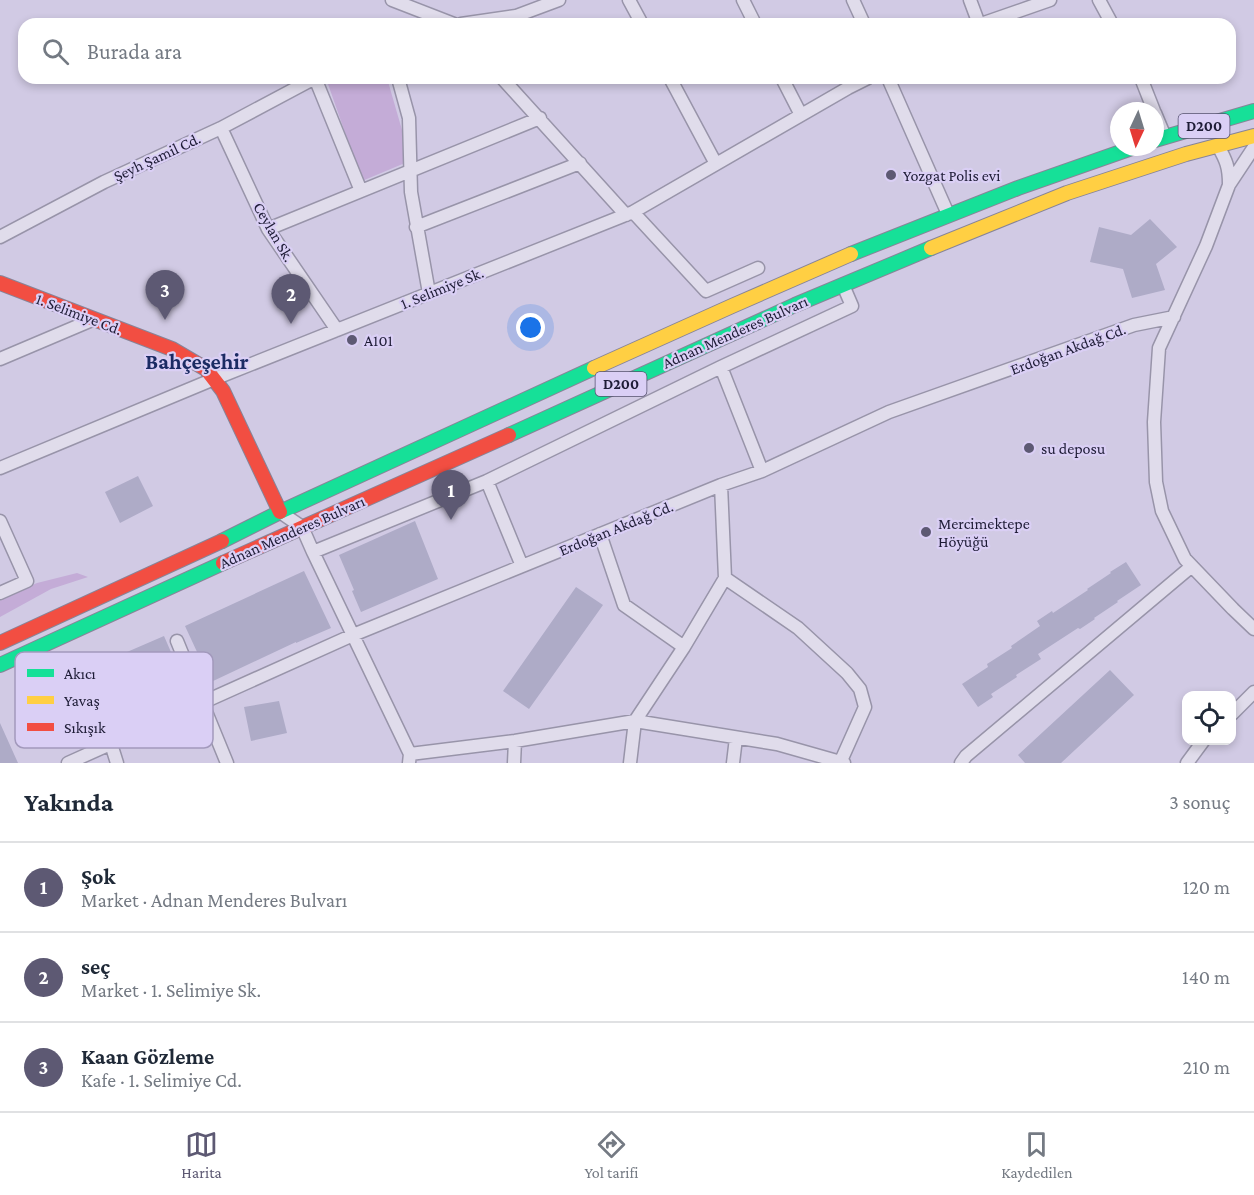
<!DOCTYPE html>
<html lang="tr">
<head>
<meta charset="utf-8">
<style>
	:root { --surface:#fff; --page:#f2f2f3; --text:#1f2937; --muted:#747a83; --line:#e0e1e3; --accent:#5d5973 }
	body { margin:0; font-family:"Crimson Pro",serif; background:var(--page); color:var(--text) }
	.controls { position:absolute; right:18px; bottom:18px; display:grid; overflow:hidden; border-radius:12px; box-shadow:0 3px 9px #0003 }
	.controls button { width:54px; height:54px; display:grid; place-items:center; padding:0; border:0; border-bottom:2px solid var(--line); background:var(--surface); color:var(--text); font:30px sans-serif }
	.compass { position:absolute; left:1110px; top:102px; width:54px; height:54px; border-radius:50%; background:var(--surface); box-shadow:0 3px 9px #0003; rotate:184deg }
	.you { position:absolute; left:531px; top:328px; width:21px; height:21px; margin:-15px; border:4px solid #fff; border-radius:50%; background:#1a73e8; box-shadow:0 0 0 9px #1a73e833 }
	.badge { display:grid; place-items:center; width:39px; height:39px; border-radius:50%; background:var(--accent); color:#fff; font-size:20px; font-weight:700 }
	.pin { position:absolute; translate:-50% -50px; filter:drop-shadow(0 2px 3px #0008) }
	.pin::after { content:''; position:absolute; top:32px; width:21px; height:18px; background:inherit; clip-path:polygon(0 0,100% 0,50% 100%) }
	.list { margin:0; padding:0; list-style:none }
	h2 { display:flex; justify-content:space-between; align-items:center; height:78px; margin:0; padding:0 24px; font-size:26px }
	h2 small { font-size:20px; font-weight:400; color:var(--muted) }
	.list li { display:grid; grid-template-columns:39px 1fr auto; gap:18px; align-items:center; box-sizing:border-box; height:90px; padding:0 24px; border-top:2px solid var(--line) }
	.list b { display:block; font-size:22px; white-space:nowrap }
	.list p { margin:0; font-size:20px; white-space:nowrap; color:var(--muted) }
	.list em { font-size:20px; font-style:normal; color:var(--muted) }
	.icon { flex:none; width:33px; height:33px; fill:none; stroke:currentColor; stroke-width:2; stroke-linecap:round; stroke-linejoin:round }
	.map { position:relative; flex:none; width:1254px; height:763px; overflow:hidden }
	.search { position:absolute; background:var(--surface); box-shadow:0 3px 9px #0003; left:18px; right:18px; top:18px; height:66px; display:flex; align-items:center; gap:15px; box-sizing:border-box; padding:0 21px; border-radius:18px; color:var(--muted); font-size:22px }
	.sheet { height:348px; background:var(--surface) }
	nav { display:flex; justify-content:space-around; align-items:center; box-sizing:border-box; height:84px; border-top:2px solid var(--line); background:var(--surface); font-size:16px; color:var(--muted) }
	nav a { display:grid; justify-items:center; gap:3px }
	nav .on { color:var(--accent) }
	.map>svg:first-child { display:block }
	.green { fill:#c4acd7 }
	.building { fill:#aeabc7 }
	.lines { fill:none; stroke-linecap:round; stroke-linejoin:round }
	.street-casing { stroke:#9894a9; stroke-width:15 }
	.fast-casing { stroke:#878498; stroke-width:16 }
	.slow-casing { stroke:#878498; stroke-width:16 }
	.jam-casing { stroke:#878498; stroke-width:16 }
	.street { stroke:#e0dceb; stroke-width:12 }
	.fast { stroke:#16e098; stroke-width:14 }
	.slow { stroke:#ffcf43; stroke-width:14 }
	.jam { stroke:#f24e42; stroke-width:14 }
	.poi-dot { fill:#5d5973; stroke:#dacff5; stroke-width:2 }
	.labels { text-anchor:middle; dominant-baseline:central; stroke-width:4.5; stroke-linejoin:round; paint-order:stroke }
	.shield { fill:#dacff5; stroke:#56526f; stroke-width:1.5 }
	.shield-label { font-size:15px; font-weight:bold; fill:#1e1c36 }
	.street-label { font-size:16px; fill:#1e1c36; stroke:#dacff5 }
	.poi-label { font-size:16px; fill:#1e1c36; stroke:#dacff5; text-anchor:start }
	.district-label { font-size:22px; font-weight:bold; fill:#1b2b63; stroke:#dacff5 }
	.key { fill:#dacff5; stroke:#a299bc; stroke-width:1.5 }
	.key-label { font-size:16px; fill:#1e1c36 }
</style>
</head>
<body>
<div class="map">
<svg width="1254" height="763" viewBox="0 0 1254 763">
	<rect width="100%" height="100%" fill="#d1cae4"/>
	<path class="green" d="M346 78H387L402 130 405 163 362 181 328 84Z
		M77 573 88 577 51 589 0 617V599L37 583Z"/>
	<path class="building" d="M1150 219 1177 247 1156 264 1165 290 1132 298 1123 269 1090 262 1099 227 1131 235Z
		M138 476 153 506 120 523 105 492Z
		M415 521 438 579 361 612 352 591 354 590 339 555Z
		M1126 562 1141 585 1117 601 1118 602 1094 618 1095 619 1080 629 1078 628 1038 654 1041 659 1016 675 1017 677 991 694 993 697 978 707 962 684 988 667 987 664 1012 648 1011 646 1040 626 1037 621 1052 611 1053 613 1088 590 1087 589 1111 573 1110 572Z
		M304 571 331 628 296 643V642L211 682 185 626Z
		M576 587 603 605 529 709 503 691Z
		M164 636 187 689 108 724V722L64 742 54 721 56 720 41 688 119 653 120 655Z
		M1110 670 1134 695 1061 763H1025L1018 755Z
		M279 701 287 733 251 741 244 707Z
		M0 723 18 763H0Z"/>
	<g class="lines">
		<defs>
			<path id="street" d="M392 0 454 24
				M629 0 642 24
				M743 0 755 24
				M853 0 864 24
				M970 0 979 24
				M1099 0 1112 24
				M461 24 516 16 559 0
				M981 24 1050 0
				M315 78 361 191
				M398 78 409 118 411 192 429 293
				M502 78 626 215
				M670 78 716 164
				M782 78 801 115
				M888 78 948 214
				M1141 78 1154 111
				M1155 113 1165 137
				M221 128 268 229 337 330
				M1218 146C1226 160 1229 167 1229 184
				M1254 147 1229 185 1206 246 1159 348 1154 422 1156 482 1162 511 1185 559 1233 609 1254 629
				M633 212 706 291 758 268
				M416 227 580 163
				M268 229 540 118
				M0 237 104 182 221 128 315 78
				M0 359 92 320
				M721 367 762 471
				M0 468 214 379 633 212 848 88 868 78
				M280 512 302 527 313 552 410 754
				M0 521 27 581 0 593
				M600 534 624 605 684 647
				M313 552 487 481
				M522 566 487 481 721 367 852 306 843 285
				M725 578 798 628 847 673 860 689 865 707 840 763
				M177 641 227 763
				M1232 714 1254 692
				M111 744 117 763
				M68 763 353 635 721 485 762 471 889 412 1134 325 1174 317
				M409 763 410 754 515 741 635 721 684 647 725 578 721 485
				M514 763 515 741
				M630 763 635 721 777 744 844 763
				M733 763 736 738
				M961 763 966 756 1192 566
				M1187 763 1204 740"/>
			<path id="fast" d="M1155 140 1254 111
				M851 254 1018 188 1135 147
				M509 435 795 305 931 248
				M222 541 280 512 594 368
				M0 665 223 563"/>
			<path id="slow" d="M931 248 1067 193 1186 154 1254 136
				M594 368 732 306 851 254"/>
			<path id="jam" d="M0 283 172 349 206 369 223 391 280 512
				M223 563 509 435
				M0 643 222 541"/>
		</defs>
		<use href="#street" class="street-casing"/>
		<use href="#fast" class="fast-casing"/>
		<use href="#slow" class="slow-casing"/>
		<use href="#jam" class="jam-casing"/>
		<use href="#street" class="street"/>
		<use href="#fast" class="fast"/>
		<use href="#slow" class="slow"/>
		<use href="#jam" class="jam"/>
	</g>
	<g class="poi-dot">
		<circle cx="891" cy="175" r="6"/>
		<circle cx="352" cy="340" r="6"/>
		<circle cx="1029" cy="448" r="6"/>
		<circle cx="926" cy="532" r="6"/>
	</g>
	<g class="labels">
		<g class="shield">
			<rect x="1178.5" y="114" width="51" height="24" rx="4.5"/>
			<rect x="595.5" y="372" width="51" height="24" rx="4.5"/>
		</g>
		<g class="shield-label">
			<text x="1204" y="126">D200</text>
			<text x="621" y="384">D200</text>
		</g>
		<g class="street-label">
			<text transform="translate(157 157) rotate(-25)">Şeyh Şamil Cd.</text>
			<text transform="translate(274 232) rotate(60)">Ceylan Sk.</text>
			<text transform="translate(442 288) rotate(-22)">1. Selimiye Sk.</text>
			<text transform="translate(79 314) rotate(21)">1. Selimiye Cd.</text>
			<text transform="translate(735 332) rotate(-24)">Adnan Menderes Bulvarı</text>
			<text transform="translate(1068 349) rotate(-20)">Erdoğan Akdağ Cd.</text>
			<text transform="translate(616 528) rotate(-22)">Erdoğan Akdağ Cd.</text>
			<text transform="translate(292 532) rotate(-24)">Adnan Menderes Bulvarı</text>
		</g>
		<g class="poi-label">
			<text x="903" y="175">Yozgat Polis evi</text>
			<text x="364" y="340">A101</text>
			<text x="1041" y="448">su deposu</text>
			<text x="938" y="523">Mercimektepe<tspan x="938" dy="18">Höyüğü</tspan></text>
		</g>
		<g class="district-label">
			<text x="197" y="361">Bahçeşehir</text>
		</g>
	</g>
	<rect x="15" y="652" width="198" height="96" rx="9" class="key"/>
	<rect x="27" y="669" width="27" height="8" fill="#16e098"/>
	<rect x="27" y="696" width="27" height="8" fill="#ffcf43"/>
	<rect x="27" y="723" width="27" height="8" fill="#f24e42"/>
	<g class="key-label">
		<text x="64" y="679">Akıcı</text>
		<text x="64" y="706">Yavaş</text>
		<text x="64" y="733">Sıkışık</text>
	</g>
</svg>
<div class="controls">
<button><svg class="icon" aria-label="locate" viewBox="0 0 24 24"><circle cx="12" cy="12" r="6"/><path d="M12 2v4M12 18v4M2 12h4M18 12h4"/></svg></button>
</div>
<svg class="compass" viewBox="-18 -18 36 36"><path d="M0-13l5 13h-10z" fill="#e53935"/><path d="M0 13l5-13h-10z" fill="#747a83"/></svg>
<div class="you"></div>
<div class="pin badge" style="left:451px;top:520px">1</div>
<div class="pin badge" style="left:291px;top:324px">2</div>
<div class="pin badge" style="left:165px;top:320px">3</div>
<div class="search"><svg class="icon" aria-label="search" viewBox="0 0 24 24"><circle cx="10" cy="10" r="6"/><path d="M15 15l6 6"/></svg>Burada ara</div>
</div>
<section class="sheet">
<h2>Yakında<small>3 sonuç</small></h2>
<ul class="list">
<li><span class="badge">1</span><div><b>Şok</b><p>Market · Adnan Menderes Bulvarı</p></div><em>120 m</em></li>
<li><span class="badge">2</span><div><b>seç</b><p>Market · 1. Selimiye Sk.</p></div><em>140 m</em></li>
<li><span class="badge">3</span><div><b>Kaan Gözleme</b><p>Kafe · 1. Selimiye Cd.</p></div><em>210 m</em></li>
</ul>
</section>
<nav>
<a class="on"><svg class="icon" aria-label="map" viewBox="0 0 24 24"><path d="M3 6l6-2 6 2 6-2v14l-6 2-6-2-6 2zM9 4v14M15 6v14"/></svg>Harita</a>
<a><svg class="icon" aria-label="directions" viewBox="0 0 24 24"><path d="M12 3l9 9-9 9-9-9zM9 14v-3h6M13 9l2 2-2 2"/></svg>Yol tarifi</a>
<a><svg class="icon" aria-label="saved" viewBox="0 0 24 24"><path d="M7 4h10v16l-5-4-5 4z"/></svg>Kaydedilen</a>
</nav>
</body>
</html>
